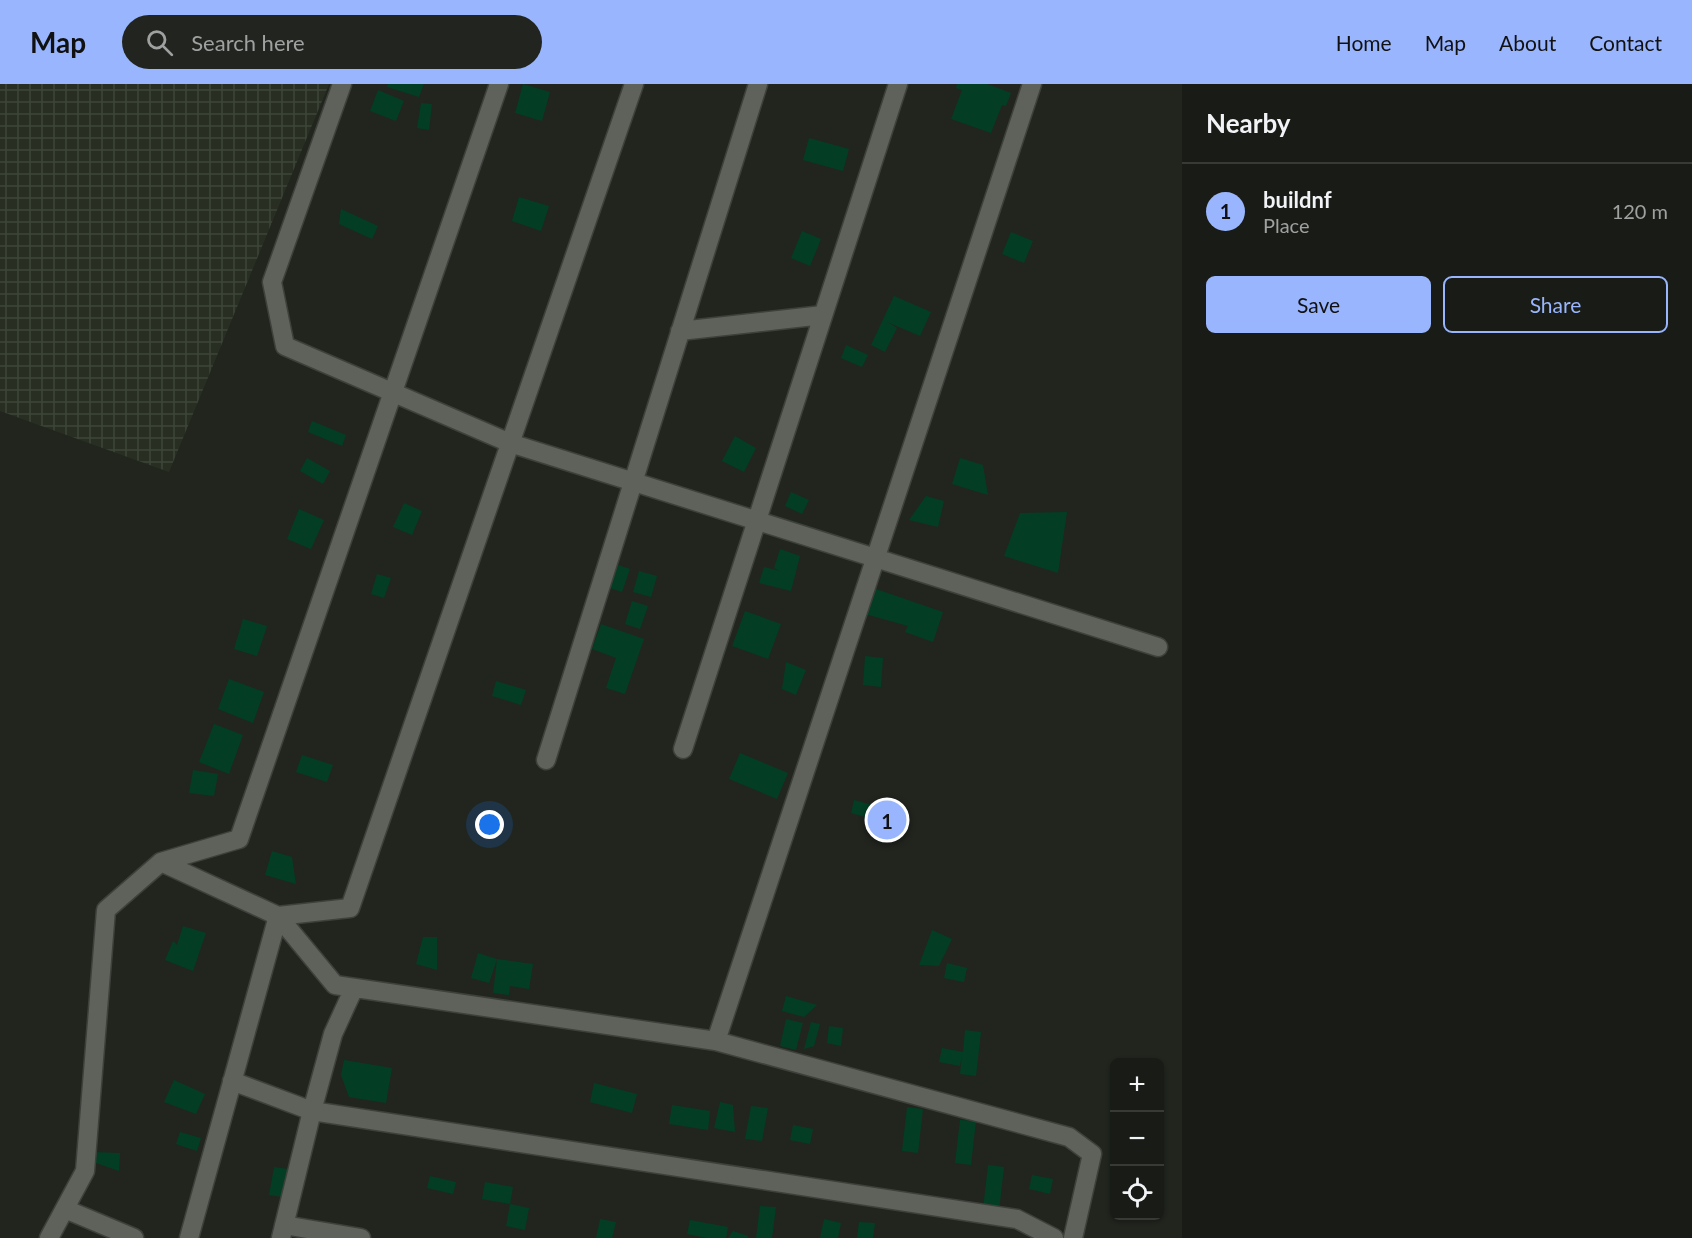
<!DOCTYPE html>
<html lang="en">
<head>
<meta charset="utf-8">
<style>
	:root { --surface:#191c16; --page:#22251f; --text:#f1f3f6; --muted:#9fa1a1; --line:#373a35; --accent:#99b5fd }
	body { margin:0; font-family:Lato,sans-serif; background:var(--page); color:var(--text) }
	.controls { position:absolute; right:18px; bottom:18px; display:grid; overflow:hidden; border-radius:9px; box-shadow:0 2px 4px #0004 }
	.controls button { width:54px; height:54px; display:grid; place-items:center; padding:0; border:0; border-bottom:2px solid var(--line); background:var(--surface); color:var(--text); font:30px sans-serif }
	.you { position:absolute; left:490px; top:741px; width:21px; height:21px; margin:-15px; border:4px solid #fff; border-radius:50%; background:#1a73e8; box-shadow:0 0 0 9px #1a73e833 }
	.badge { display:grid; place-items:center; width:39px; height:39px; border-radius:50%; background:var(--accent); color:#111; font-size:20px; font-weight:700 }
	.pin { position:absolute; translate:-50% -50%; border:3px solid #fff; box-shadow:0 2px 6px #0006 }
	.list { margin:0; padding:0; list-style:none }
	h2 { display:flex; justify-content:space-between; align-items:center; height:78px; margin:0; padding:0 24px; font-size:26px }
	h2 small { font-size:20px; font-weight:400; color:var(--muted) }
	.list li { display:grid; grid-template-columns:39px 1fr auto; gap:18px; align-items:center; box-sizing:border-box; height:96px; padding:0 24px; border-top:2px solid var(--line) }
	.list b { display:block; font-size:22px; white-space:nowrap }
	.list p { margin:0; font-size:20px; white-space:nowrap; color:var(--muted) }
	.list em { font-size:20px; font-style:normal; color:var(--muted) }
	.actions { display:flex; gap:12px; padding:18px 24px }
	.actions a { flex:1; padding:14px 0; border:2px solid var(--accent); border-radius:9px; text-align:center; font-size:21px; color:var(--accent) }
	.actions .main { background:var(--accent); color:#111 }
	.icon { flex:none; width:33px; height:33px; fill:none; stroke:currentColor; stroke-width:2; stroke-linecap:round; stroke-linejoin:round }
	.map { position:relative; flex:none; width:1182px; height:1154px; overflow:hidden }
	header { display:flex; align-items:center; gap:36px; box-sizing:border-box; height:84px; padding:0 30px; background:var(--accent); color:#111 }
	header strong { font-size:28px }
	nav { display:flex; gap:33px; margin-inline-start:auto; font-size:21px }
	.search { width:420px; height:54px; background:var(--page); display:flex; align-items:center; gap:15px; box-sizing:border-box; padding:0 21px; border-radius:33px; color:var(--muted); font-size:22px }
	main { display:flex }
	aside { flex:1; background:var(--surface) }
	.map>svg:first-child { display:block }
	.industrial { fill:url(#industrial-grid) }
	.building { fill:#033e24 }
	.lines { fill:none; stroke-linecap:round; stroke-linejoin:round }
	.minor-casing { stroke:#3e413b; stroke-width:21 }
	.minor { stroke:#5e625a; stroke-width:18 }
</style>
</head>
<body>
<header>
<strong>Map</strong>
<div class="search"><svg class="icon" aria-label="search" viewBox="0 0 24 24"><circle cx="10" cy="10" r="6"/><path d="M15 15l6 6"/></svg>Search here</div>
<nav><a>Home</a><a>Map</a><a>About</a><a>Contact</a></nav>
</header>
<main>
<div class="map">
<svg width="1182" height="1154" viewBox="0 0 1182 1154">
	<defs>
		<pattern id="industrial-grid" width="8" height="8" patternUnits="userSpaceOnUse" patternTransform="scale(1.5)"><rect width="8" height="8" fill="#282f22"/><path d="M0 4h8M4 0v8" fill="none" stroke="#3d4438"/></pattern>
	</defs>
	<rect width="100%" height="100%" fill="#21251e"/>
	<path class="industrial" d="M0 0H329L169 388 0 327Z"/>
	<path class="building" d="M388 0H424L419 13 387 3Z
		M523 0 550 8 542 37 515 29Z
		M957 0H987L1011 9 1006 22 1002 21 991 49 951 35 962 6 956 4Z
		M378 6 404 17 396 37 370 27Z
		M421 19 432 20 429 46 417 44Z
		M809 54 849 65 843 87 803 76Z
		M519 113 549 122 541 147 512 137Z
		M341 125 378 142 372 155 339 140Z
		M802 147 821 155 810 182 791 174Z
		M1011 148 1033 157 1024 179 1002 170Z
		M894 212 931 228 920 252 887 238 897 244 885 268 871 261Z
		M846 261 868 271 862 283 841 274Z
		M312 337 346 351 342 362 308 348Z
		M735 352 756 364 744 388 722 377Z
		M307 374 330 387 323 400 300 387Z
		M960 374 983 381 988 411 952 400Z
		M791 408 809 416 802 430 785 422Z
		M926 412 944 417 938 443 909 436Z
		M404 419 422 427 412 451 393 443Z
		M299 425 324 436 311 465 287 455Z
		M1067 428 1058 489 1004 472 1020 429Z
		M780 465 800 472 791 507 759 499 764 483 780 487 774 484Z
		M618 481 630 485 622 508 610 504Z
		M639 487 657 492 651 513 633 508Z
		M377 490 391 494 384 514 371 510Z
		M873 504 943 528 933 558 905 548 908 542 865 530Z
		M632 517 648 522 640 545 625 540Z
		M745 527 781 540 768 575 732 562Z
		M243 535 267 542 257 572 234 565Z
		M601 540 644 555 625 610 606 604 616 574 592 565Z
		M865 572 883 574 881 603 863 601Z
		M786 578 806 586 796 611 782 605Z
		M229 595 264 608 253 639 218 625Z
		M496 597 526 606 521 621 492 612Z
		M214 640 243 651 229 690 199 678Z
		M740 669 788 689 777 715 729 695Z
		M302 671 333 681 327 698 296 688Z
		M193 686 218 690 214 712 189 709Z
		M854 716 901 729 897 742 851 729Z
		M272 767 292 773 296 800 265 791Z
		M183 842 206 849 193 887 165 876 173 857 177 861Z
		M932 846 952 855 939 882 919 881Z
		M423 853H437V886L416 880Z
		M478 869 497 875 489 899 471 894Z
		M497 875 533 880 529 905 510 902 509 911 493 909Z
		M947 879 967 884 964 898 944 894Z
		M786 912 817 921 804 933 782 927Z
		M786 935 803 939 796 966 780 962Z
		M811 938 820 940 814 962 804 965Z
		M829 942 843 944 841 962 827 959Z
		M965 946 981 948 976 992 960 990 962 970 960 982 939 978 942 964 963 968Z
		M344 976 392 984 386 1019 349 1013 341 991Z
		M174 996 205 1010 196 1030 164 1018Z
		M594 999 637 1010 632 1029 590 1018Z
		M720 1018 733 1021 735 1048 714 1044Z
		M672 1021 710 1027 708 1046 669 1040Z
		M751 1022 768 1024 762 1057 745 1055Z
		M907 1023 923 1025 918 1069 902 1067Z
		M960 1036 976 1037 971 1081 955 1079Z
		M793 1041 813 1045 810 1060 790 1056Z
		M180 1048 201 1054 197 1067 176 1060Z
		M93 1068 120 1069 119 1087 93 1078Z
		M988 1081 1004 1083 999 1127 983 1125Z
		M274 1083 288 1085 283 1113 269 1111Z
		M1032 1091 1053 1095 1050 1110 1029 1105Z
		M430 1092 456 1098 453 1110 427 1104Z
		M485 1098 513 1103 510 1120 482 1115Z
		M510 1120 529 1124 525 1146 506 1142Z
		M760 1122 776 1123 772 1154H756Z
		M600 1135 616 1138 612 1154H596Z
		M824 1135 841 1139 838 1154H820Z
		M690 1136 728 1143 726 1154H707L687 1150Z
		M859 1138 875 1139 873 1154H857Z
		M733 1147 748 1152V1154H728Z"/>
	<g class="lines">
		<defs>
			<path id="minor" d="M342 0 272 198 285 262 510 359 1158 563
				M680 247 823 231
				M683 665 898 0
				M546 676 758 0
				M161 778 278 832 335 901 716 957 1032 0
				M716 957 1069 1053 1092 1070 1073 1154
				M232 997 312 1027 333 950 354 904
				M65 1125 134 1154
				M284 1141 361 1154
				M49 1154 85 1087 106 826 161 778 239 755 499 0
				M189 1154 278 832 350 824 634 0
				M281 1154 312 1027 1017 1135 1054 1154"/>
		</defs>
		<use href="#minor" class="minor-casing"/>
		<use href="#minor" class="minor"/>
	</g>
</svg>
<div class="controls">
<button>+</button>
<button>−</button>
<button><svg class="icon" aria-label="locate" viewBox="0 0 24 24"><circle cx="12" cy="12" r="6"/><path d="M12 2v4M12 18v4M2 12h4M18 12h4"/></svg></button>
</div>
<div class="you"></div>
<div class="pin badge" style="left:887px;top:736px">1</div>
</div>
<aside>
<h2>Nearby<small></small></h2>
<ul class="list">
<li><span class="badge">1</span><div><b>buildnf</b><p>Place</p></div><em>120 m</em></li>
</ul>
<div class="actions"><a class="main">Save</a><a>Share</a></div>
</aside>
</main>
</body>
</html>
